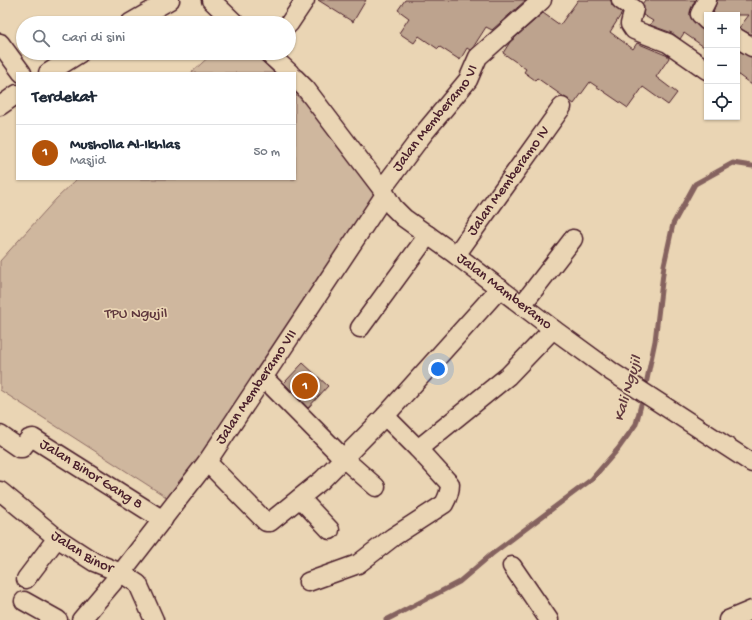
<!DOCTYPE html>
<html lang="id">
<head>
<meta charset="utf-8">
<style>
	:root { --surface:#fff; --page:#f2f2f3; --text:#1f2937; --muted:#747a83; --line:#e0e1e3; --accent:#b45309 }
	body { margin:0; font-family:"Gochi Hand",sans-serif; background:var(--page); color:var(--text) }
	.controls { position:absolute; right:12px; top:12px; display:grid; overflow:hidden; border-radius:0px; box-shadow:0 1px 3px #0004 }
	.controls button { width:36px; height:36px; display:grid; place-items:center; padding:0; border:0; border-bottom:1px solid var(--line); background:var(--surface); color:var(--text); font:20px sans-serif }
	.you { position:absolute; left:438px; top:369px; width:14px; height:14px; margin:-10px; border:3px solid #fff; border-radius:50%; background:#1a73e8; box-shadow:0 0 0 6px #1a73e833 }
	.badge { display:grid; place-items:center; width:26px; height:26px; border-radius:50%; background:var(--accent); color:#fff; font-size:13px; font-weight:700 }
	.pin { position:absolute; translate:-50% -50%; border:2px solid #fff; box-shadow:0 1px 4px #0006 }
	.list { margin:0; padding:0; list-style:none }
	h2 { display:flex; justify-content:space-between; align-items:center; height:52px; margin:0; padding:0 16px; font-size:17px }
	h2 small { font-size:13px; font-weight:400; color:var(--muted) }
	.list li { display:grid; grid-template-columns:26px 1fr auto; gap:12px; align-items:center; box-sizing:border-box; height:56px; padding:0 16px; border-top:1px solid var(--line) }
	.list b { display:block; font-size:15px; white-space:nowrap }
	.list p { margin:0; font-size:13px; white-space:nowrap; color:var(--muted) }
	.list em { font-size:13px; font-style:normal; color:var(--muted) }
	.icon { flex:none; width:22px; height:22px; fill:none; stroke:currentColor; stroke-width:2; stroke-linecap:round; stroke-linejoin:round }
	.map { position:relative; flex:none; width:752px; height:620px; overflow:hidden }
	.search { position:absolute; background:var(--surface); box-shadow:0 1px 3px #0004; left:16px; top:16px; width:280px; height:44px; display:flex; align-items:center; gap:10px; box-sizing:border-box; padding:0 14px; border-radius:22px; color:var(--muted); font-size:15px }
	.panel { position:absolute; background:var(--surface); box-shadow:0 1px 3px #0004; left:16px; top:72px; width:280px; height:108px; border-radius:0px }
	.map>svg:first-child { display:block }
	.green { fill:#cfb79e; stroke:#8c6b64 }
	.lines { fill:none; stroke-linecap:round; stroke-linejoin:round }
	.stream { stroke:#85625e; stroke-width:5 }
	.building { fill:#bda38e; stroke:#4a1f2b }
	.minor-casing { stroke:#4a1f2b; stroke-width:21 }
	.minor { stroke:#ead5b4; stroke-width:18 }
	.labels { text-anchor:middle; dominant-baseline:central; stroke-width:3.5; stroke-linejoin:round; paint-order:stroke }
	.street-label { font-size:15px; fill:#4a1f2b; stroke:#ead5b4 }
	.park-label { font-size:15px; fill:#5e363c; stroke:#ead5b4 }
	.water-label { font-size:16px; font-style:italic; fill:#633b40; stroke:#ead5b4 }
</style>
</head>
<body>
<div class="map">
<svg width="752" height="620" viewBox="0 0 752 620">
	<rect width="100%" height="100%" fill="#ead5b4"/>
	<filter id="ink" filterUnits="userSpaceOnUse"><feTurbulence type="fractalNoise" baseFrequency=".025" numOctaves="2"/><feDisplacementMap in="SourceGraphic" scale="8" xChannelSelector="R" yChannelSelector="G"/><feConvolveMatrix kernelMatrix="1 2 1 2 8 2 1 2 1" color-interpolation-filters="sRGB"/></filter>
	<g filter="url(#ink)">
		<path class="green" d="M213 53H254L274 73H191Z
			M295 94 308 106 376 197 171 500 0 390V261L56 199 77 179H295Z"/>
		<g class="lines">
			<path class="stream" d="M645 389 655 341 664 265 673 224 695 184 733 163 752 166
				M386 620 459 582 492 554 592 479 618 449 636 424 643 397"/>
		</g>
		<path class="building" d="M318 0H366L353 22Z
			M405 0H526L492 30 486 27 472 49 470 50 467 48 460 60 440 47 438 49 419 36 414 43 399 33 409 18 398 10Z
			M578 0H611L612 5 622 13 610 32 633 49 637 43 668 56 669 58 656 77 677 93 668 105 643 87 628 108 590 82 574 104 537 78 535 80 524 72 526 69 503 53 510 42 543 13 560 25Z
			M645 0H695L691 9 690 16 700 28 707 31V49L684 33 680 39 672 33 650 25 653 21 643 15 642 4Z
			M717 0H752V35L739 28 749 15H715L713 12Z
			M737 50 752 57V85L737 74Z
			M303 363 328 386 308 408 284 383Z"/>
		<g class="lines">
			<defs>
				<g id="minor">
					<path d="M211 0 235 23"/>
					<path d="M621 0 634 9 630 24 634 30 668 43 707 70"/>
					<path d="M707 21 700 14 707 0"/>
					<path d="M130 23 170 0"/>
					<path d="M289 24 305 0"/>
					<path d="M737 38 752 47"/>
					<path d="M0 43 22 73"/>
					<path d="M268 53 290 73"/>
					<path d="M48 73 80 53"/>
					<path id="s1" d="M295 78 306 89 382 189 393 207 404 218 456 255 553 329 612 372 752 463"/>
					<path d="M0 106 17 94"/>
					<path id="s2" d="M382 189 424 133 468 80 478 57 542 0"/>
					<path id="s3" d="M456 255 562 107"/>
					<path d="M522 305 573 239"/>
					<path d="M360 328 428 235"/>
					<path d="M264 378 342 457 376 487"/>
					<path id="s4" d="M0 435 19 448H22L29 439 33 438 163 520"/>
					<path d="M418 449 508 376 553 329"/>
					<path d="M207 462 266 522H270L322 480 385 416 500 288"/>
					<path id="s5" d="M0 491 57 538 94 562 121 573 138 584 154 620"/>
					<path d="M300 498 330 530"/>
					<path d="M512 566 549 620"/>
					<path d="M26 579 57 538"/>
					<path d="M308 582 358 564 393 537 444 504C448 497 450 492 450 484L418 449 385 416"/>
					<path d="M24 601 58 620"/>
					<path id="s6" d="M81 620 121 573 207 462 384 196"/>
					<path d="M728 620 752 610"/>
				</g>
			</defs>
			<use href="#minor" class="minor-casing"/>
			<use href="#minor" class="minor"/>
		</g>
	</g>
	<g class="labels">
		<g class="street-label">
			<text stroke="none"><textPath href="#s2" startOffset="89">Jalan Memberamo VI</textPath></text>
			<text stroke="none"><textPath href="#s3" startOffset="91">Jalan Memberamo IV</textPath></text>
			<text stroke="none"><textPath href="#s1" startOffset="302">Jalan Mamberamo</textPath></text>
			<text stroke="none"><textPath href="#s6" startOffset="292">Jalan Memberamo VII</textPath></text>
			<text stroke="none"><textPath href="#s4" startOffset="110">Jalan Binor Gang 8</textPath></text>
			<text stroke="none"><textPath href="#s5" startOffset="103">Jalan Binor</textPath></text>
		</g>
		<g class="park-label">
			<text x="136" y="314">TPU Ngujil</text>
		</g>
		<g class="water-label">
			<text transform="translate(629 389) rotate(-74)">Kali Ngujil</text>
		</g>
	</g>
</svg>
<div class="controls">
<button>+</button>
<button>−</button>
<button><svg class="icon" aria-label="locate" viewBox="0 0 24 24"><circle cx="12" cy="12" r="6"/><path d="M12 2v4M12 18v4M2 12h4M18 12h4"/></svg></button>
</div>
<div class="you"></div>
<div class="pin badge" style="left:305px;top:386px">1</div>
<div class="search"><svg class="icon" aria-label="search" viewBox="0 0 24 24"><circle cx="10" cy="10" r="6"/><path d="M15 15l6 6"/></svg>Cari di sini</div>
<section class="panel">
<h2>Terdekat<small></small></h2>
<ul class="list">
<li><span class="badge">1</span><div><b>Musholla Al-Ikhlas</b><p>Masjid</p></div><em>50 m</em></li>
</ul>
</section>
</div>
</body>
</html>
